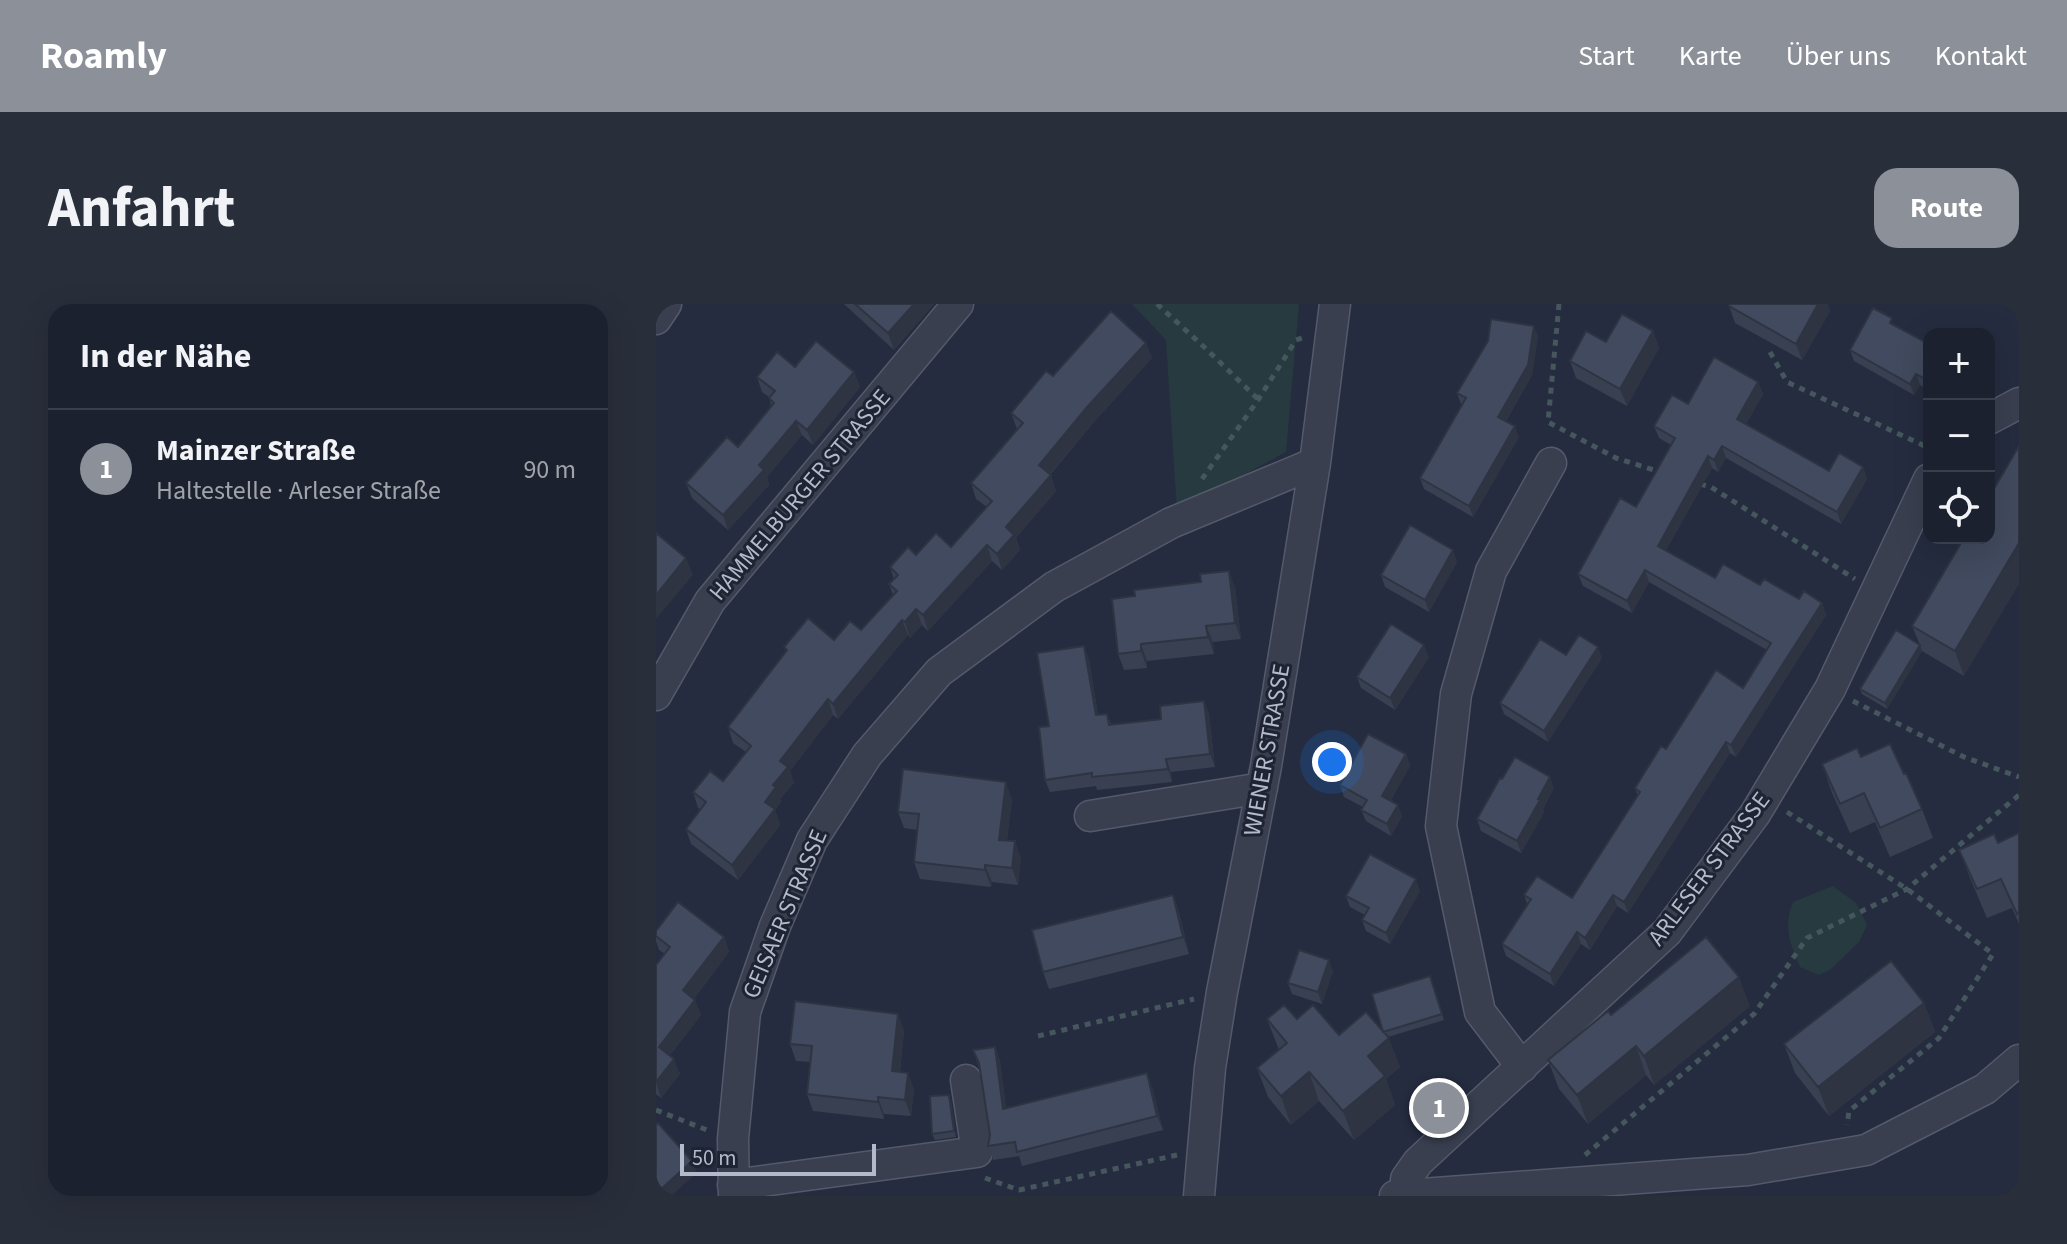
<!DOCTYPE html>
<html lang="de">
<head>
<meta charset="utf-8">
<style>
	:root { --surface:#1c212f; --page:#292e3b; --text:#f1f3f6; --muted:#a0a3aa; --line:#3a3e4b; --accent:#8c9099 }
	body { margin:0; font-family:"Source Sans 3",sans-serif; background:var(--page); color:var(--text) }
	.controls { position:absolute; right:24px; top:24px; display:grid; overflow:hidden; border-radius:16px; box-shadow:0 8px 32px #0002 }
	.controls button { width:72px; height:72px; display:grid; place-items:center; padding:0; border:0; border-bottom:2px solid var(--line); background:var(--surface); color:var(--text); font:40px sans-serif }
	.scale { position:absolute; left:24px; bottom:20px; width:196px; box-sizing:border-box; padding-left:8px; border:4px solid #b5baca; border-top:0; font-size:22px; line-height:28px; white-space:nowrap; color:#b5baca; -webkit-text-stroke:6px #1e2434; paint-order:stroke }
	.you { position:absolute; left:676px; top:458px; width:28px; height:28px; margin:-20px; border:6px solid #fff; border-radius:50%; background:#1a73e8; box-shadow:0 0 0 12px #1a73e833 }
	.badge { display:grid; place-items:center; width:52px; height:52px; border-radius:50%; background:var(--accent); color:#fff; font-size:26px; font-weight:700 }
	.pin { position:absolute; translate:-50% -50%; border:4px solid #fff; box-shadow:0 2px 8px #0006 }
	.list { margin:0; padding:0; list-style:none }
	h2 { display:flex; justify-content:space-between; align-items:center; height:104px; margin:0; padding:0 32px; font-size:34px }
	h2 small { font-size:26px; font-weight:400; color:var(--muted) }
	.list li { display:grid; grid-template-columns:52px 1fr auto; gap:24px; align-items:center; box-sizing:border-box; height:120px; padding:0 32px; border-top:2px solid var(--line) }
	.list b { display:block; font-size:30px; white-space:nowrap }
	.list p { margin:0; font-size:26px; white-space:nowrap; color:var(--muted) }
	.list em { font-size:26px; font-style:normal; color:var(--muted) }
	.icon { flex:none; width:44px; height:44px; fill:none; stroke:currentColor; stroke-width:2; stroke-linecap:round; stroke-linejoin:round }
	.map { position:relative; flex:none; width:1363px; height:892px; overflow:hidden; border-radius:24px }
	header { display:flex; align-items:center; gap:48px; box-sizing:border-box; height:112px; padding:0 40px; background:var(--accent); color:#fff }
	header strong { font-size:38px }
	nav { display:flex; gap:44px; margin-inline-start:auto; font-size:28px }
	.intro { display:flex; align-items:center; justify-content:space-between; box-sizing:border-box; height:192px; padding:0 48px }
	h1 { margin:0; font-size:56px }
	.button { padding:20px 36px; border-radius:24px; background:var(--accent); color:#fff; font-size:28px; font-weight:700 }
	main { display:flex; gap:48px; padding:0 48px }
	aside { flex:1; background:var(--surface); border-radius:24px; box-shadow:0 8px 32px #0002 }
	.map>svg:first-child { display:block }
	.green { fill:#273a40 }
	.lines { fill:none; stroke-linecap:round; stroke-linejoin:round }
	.minor-casing { stroke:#545a6a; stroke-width:33 }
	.path { stroke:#45575d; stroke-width:5; stroke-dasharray:6 6; stroke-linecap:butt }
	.minor { stroke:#393f4f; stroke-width:30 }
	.wall { fill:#384051 }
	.shaded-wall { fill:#2e3442 }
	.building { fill:#414a5e; stroke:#2e3442; stroke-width:2 }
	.labels { text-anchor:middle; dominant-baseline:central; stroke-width:6; stroke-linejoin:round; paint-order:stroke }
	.street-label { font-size:24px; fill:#b5baca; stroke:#1e2434 }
</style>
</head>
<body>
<header>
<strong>Roamly</strong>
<nav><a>Start</a><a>Karte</a><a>Über uns</a><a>Kontakt</a></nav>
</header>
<div class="intro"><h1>Anfahrt</h1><a class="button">Route</a></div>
<main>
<aside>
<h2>In der Nähe<small></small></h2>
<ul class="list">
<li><span class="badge">1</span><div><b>Mainzer Straße</b><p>Haltestelle · Arleser Straße</p></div><em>90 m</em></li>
</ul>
</aside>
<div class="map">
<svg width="1363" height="892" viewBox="0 0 1363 892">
	<rect width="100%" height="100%" fill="#252c3f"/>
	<path class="green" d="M476 0H643L630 148 521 207 510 36Z
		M1177 582 1200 599 1211 621 1203 638 1175 665 1163 671 1144 663C1134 640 1127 622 1137 598Z"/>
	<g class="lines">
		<defs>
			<path id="minor" d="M0 15 10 0
				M1333 115 1363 99
				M0 391 54 297 302 0
				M434 512 606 484
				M866 763 824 708 785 522 800 390 835 267 895 159
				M77 881 321 848 310 776
				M750 890V875L762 858 1011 628 1099 510 1174 385 1273 175
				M78 892 77 835 89 708 119 622 156 536 211 451 283 368 398 283 515 219 659 159
				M543 892 554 764 566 688 610 462 659 159 679 0
				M739 892 1092 866 1210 846 1329 785 1363 756"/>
		</defs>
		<use href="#minor" class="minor-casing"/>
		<path class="path" d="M501 0 546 41 602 95
			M903 0 892 118 960 154 1004 168
			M1361 0 1363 6
			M1114 48 1131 78 1273 144
			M546 175 602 96 640 36 649 33
			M1044 180 1055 183 1199 275
			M1197 397 1308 453 1363 473
			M1131 508 1251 585 1337 650 1283 734 1193 807 1191 821
			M382 732 538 695
			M0 806 51 826
			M929 851 1098 710 1151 634 1251 585 1363 491
			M329 874 363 886 521 851"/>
		<use href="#minor" class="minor"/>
	</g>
	<path class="wall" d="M188 0H278L238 46Z
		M1073 2 1174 7 1146 56 1079 19Z
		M1239 22 1273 40V86L1264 81 1258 91 1198 57 1194 46Z
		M997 27 1003 44 971 102 920 74 914 57 950 38Z
		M882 32 876 71 850 117 863 133 817 213 768 185 764 174 807 101 805 100 801 89Z
		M490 39 496 54 438 118 394 171 400 187 360 234 364 246 346 266 336 257 272 327 266 321 254 334 252 331 182 415 177 411 134 467 138 479 124 495 125 498 119 506 124 521 82 576 35 540 30 525 44 505 42 504 37 488 67 477 90 448 77 439 72 423 130 348 128 343 178 336 205 326 237 291 233 280 238 276 234 263 260 251 295 243 331 203 320 195 315 179 361 125 355 109 397 72Z
		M139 63 198 68 204 83 157 141 146 131 111 173 113 181 72 226 36 194 30 179 82 143 115 102 113 93 106 88 101 73Z
		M1102 78 1107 90 1090 120 1173 167 1207 163 1211 175 1185 220 1070 154 1062 168 1056 164 1010 246 1059 274 1104 281 1143 295 1166 299 1170 311 1080 453 1074 449 972 609 961 602 934 646 925 640 898 682 850 652 846 640 871 600 868 591 916 594 982 492 979 484 1010 445 1087 384 1111 346 993 278 976 309 927 282 922 270 980 203 1015 141 1003 134 998 122 1032 100Z
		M1308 234V372L1266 347 1231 405 1206 390 1204 385 1264 341 1256 322Z
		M801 258 773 308 729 283 725 271Z
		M579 283 585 335 557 338 558 350 491 357V364L468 366 462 350Z
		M910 351 946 354 892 438 848 410 844 399Z
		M773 353 739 406 705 384 701 373Z
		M433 355 442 411 451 410 455 420 505 415 548 397 553 410 559 463 515 468 516 478 441 486 440 482 394 488 389 476 393 422Z
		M750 450 754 462 735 496 746 512 735 532 710 517 705 506 707 503 688 493 684 481Z
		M1205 453 1248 470 1266 505 1277 534 1234 553 1219 518 1194 529 1176 489 1166 460Z
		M898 484 887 505 888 508 865 549 825 527 821 515Z
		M356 495 351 536 365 554 362 581 336 578 335 583 264 575 258 558 262 526 248 524 242 508Z
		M1363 529V620L1356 604 1331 614 1314 574 1303 546 1342 539Z
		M764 587 734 640 710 627 706 616 709 611 694 603 690 592Z
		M517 591 523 608 533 650 393 685 387 668Z
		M0 627 68 633 73 648 38 695 45 711 14 751 24 770 5 794 0 790V661L9 650 3 646 0 637Z
		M677 667 666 700 636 690 632 679Z
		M774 672 788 716 732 733 744 763 730 775 739 801 698 836 663 797 635 821 612 793 601 764 623 746 611 715H641L683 731 727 727Z
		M1268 699 1279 728 1173 812 1139 769 1128 740Z
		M1094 702 998 781 990 771 932 820 903 785 892 756 955 711Z
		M248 726 244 768 258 785 255 812 228 810V815L157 807 151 790 154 758 140 757 134 740Z
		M339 743 344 757 350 804 496 783 507 826 366 862 363 852 337 856 332 842 334 831 323 764 317 746Z
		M295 796 300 833 279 836 276 830Z"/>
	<path class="shaded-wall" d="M258 0H278L238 46 232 29Z
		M1162 0H1172L1174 7 1146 56 1140 40Z
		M878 22 882 32 876 71 846 123 842 113Z
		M997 27 1003 44 971 102 964 85Z
		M490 39 496 54 438 118 388 177 383 161 432 102Z
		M198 68 204 83 157 141 151 126Z
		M1260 70 1264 81 1258 91 1254 80Z
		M1102 78 1107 90 1086 127 1081 115Z
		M140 117 146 131 111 173 113 181 72 226 67 211 103 161Z
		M859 122 863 133 817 213 813 202Z
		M1066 142 1070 154 1062 168 1058 156Z
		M1052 152 1056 164 1006 254 1002 242Z
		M1207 163 1211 175 1185 220 1181 208Z
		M395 171 400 187 360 234 364 246 346 266 341 250 350 223Z
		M1363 239V280L1308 372 1299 347Z
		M331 241 336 257 272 327 267 311Z
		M797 246 801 258 773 308 769 296Z
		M30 254 37 271 0 315V291Z
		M989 266 993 278 976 309 971 297Z
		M573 267 579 283 585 335 579 319Z
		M1166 299 1170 311 1080 453 1075 441Z
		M260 305 266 321 254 334 249 318Z
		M246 316 252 331 182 415 177 400Z
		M550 322 557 338 558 350 552 333Z
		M485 340 491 357V364L485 347Z
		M768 341 773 353 739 406 734 394Z
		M1264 341 1266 347 1231 405 1229 399Z
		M428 342 433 355 444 424 440 411Z
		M942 343 946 354 892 438 888 427Z
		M172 395 177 411 134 467 138 479 124 495 125 498 119 506 124 521 82 576 76 561 109 498 124 457Z
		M548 397 553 410 559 463 554 450Z
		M1070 438 1074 449 972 609 968 598Z
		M750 450 754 462 731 503 726 492Z
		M510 455 515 468 516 478 512 465Z
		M894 473 898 484 887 505 888 508 865 549 861 537Z
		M350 478 356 495 349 552 343 536Z
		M742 501 746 512 735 532 731 520Z
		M359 537 365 554 362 581 356 564Z
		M329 561 336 578 335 583 329 566Z
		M760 575 764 587 734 640 730 629Z
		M517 591 523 608 533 650 527 633Z
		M957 591 961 602 934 646 929 634Z
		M921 628 925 640 898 682 894 670Z
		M68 633 73 648 33 702 27 686Z
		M673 656 677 667 666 700 662 688Z
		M1083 673 1094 702 998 781 988 752Z
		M39 696 45 711 8 758 3 743Z
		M1268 699 1279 728 1173 812 1162 783Z
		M242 710 248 726 242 784 236 767Z
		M733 734 744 763 730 775 739 801 698 836 687 807 712 752Z
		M980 742 990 771 932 820 921 791Z
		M339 743 344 757 352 819 347 805Z
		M18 755 24 770 5 794 0 778Z
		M653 768 663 797 635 821 625 792Z
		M252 769 258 785 255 812 249 796Z
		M491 769 496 783 507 826 501 812Z
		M293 791 295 796 300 833 298 827Z
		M222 793 228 810V815L222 798Z
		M36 857 41 869 15 892H7L5 885Z"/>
	<path class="building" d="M199 0H258L232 29Z
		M1074 0H1162L1140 40 1073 2Z
		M1217 4 1236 14 1234 19 1273 40V46L1270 52 1273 54V77L1260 70 1254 80 1194 46Z
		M455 7 490 39 432 102 383 161 395 171 350 223 358 231 341 250 331 241 267 311 260 305 249 318 246 316 177 400 172 395 124 457 132 463 117 481 120 483 109 498 119 505 76 561 30 525 50 498 37 488 54 467 67 477 95 442 72 423 131 346 128 343 152 314 178 336 194 317 205 326 241 287 233 280 242 271 234 263 252 243 260 251 280 229 295 243 336 197 315 179 367 119 355 109 390 67 397 72Z
		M966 10 997 27 964 85 914 57 930 27 950 38Z
		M835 15 878 22 872 61 842 113 859 122 813 202 764 174 810 94 801 89 832 37Z
		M160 37 198 68 151 126 140 117 103 161 108 166 67 211 30 179 71 133 82 143 118 99 113 94 119 87 101 73 121 48 139 63Z
		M1058 53 1102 78 1081 115 1173 167 1183 149 1207 163 1181 208 1066 142 1058 156 1052 152 1002 242 1059 274 1067 260 1104 281 1108 275 1143 295 1148 287 1166 299 1075 441 1070 438 968 598 957 591 929 634 921 628 894 670 846 640 875 595 868 591 881 572 916 594 984 488 979 484 1005 442 1010 445 1060 366 1087 384 1115 339 989 266 971 297 922 270 964 194 980 203 1019 134 998 122 1016 91 1032 100Z
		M1363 142V239L1299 347 1256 322 1308 234H1333V193Z
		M754 221 797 246 769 296 725 271Z
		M0 229 30 254 0 291Z
		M573 267 579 319 550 322 552 333 485 340V347L462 350 456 295 479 292 478 286 545 278 544 270Z
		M735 320 768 341 734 394 701 373Z
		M1240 326 1264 341 1229 399 1204 385Z
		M923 331 942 343 888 427 844 399 884 335 910 351Z
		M428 342 440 411 451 410 453 421 505 415 504 402 548 397 554 450 510 455 512 465 436 473V469L389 476 383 423 393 422 381 349Z
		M712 430 750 450 726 492 742 501 731 520 705 506 711 496 684 481Z
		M1234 440 1248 470 1250 469 1266 505 1224 524 1208 489 1184 500 1166 460 1201 444 1205 453Z
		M859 453 894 473 882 495 884 496 861 537 821 515 844 474 846 475Z
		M247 465 350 478 343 536 359 537 356 564 329 561V566L258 558 263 510 242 508Z
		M1363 529V609L1361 610 1345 575 1321 585 1303 546 1338 530 1342 539Z
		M714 550 760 575 730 629 706 616 713 604 690 592Z
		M517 591 527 633 387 668 376 626Z
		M22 598 68 633 27 686 39 696 3 743 18 755 0 778V661L14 643 0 632V627Z
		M1050 633 1083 673 988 752 980 742 921 791 892 756 952 707 955 711Z
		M643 646 673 656 662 688 632 679Z
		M1235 657 1268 699 1162 783 1128 740Z
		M774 672 786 710 727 728 716 690Z
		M139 697 242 710 236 767 252 769 249 796 222 793V798L151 790 156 742 134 740Z
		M628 701 641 715 657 701 683 731 710 708 733 734 712 752 729 772 687 807 653 768 625 792 601 764 631 739 611 715Z
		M339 743 347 805 491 769 501 812 361 848 359 838 332 842 334 831 323 759 317 746Z
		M293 791 298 827 276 830 274 792Z
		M2 819 36 857 5 885 12 892H0V821Z"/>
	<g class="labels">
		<g class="street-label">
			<text transform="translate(144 191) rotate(-50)">HAMMELBURGER STRASSE</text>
			<text transform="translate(611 446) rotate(-80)">WIENER STRASSE</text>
			<text transform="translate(1053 565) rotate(-53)">ARLESER STRASSE</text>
			<text transform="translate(129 610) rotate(-67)">GEISAER STRASSE</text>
		</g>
	</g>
</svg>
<div class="controls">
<button>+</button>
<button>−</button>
<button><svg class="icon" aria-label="locate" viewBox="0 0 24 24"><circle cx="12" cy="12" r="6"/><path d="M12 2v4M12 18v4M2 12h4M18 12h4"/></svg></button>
</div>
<div class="scale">50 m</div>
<div class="you"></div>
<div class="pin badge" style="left:783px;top:804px">1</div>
</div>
</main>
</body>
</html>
